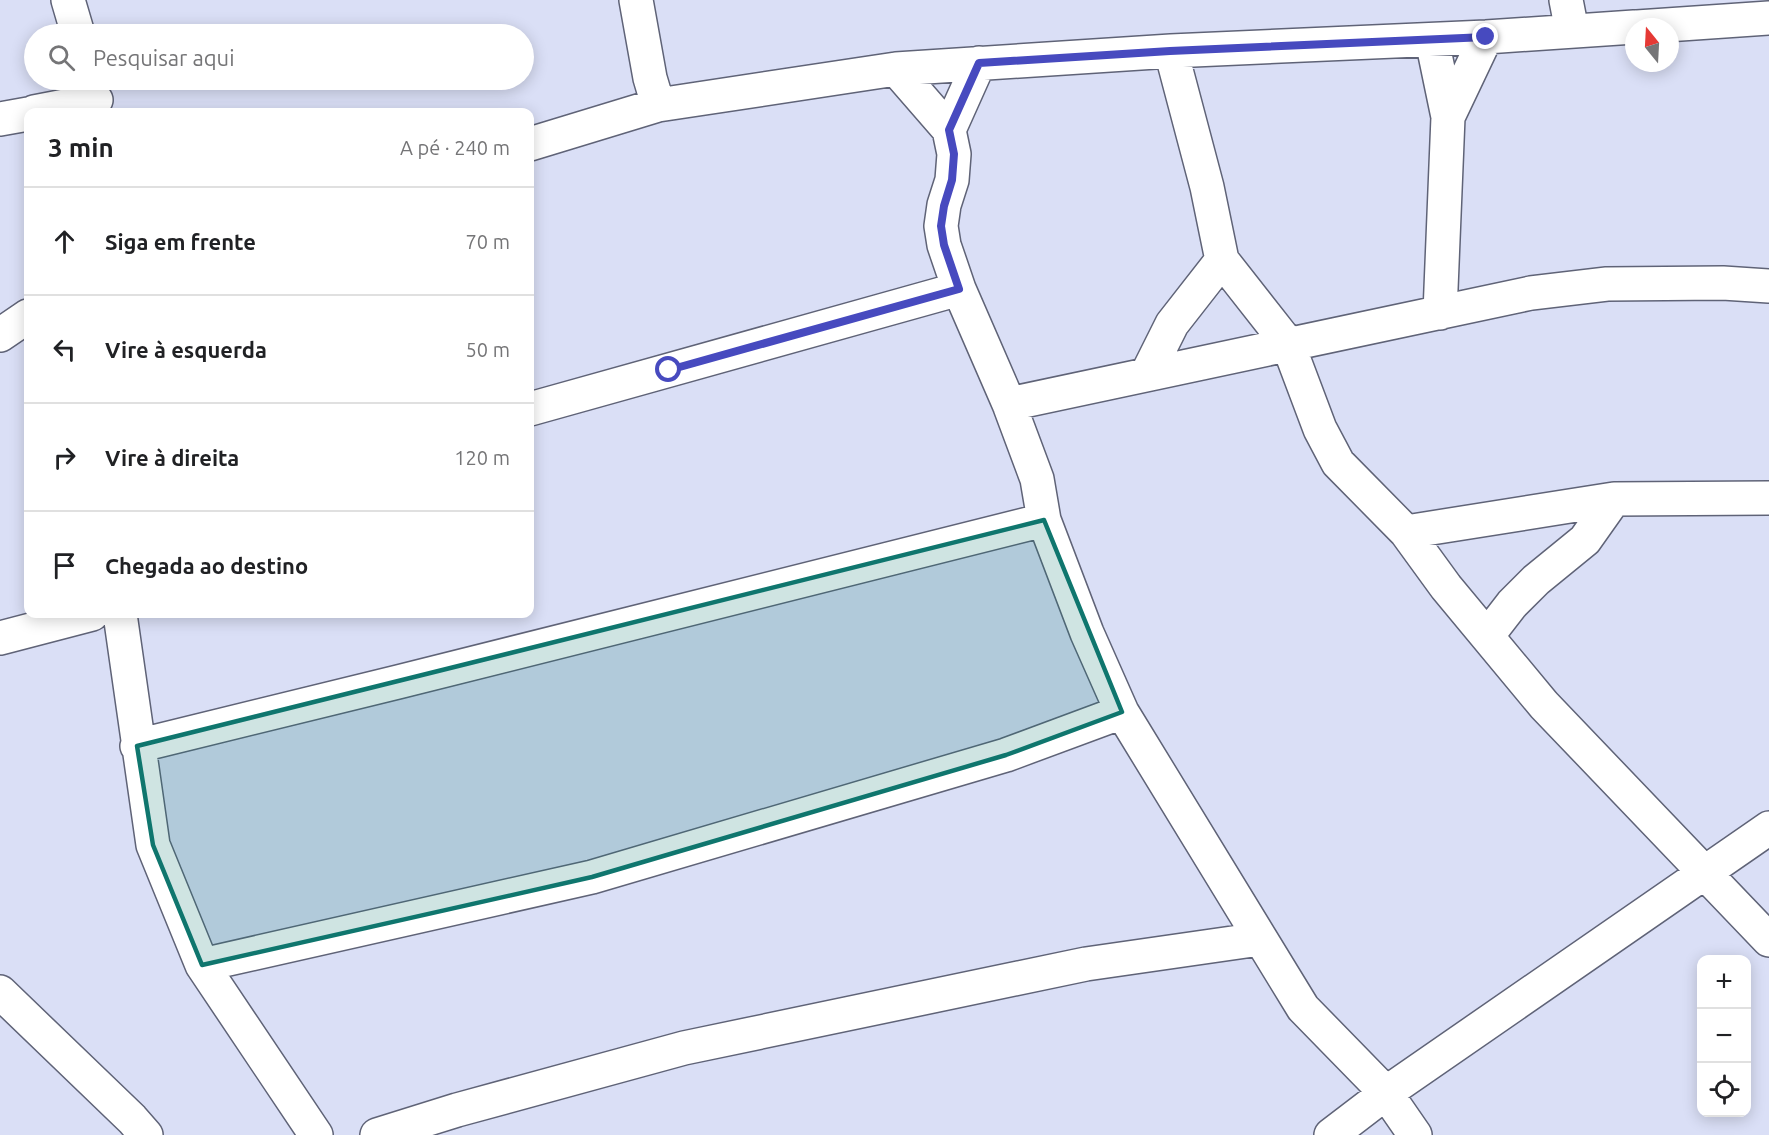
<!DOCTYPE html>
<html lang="pt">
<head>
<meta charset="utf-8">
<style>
	:root { --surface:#fff; --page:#f2f2f2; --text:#202124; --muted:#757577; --line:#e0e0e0 }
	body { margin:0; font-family:Ubuntu,sans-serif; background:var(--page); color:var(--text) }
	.controls { position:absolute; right:18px; bottom:18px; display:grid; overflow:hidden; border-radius:12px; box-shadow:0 3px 15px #0003 }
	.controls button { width:54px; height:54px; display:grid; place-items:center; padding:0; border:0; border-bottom:2px solid var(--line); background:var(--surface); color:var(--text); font:30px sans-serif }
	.compass { position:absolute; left:1625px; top:18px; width:54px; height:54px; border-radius:50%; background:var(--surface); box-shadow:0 3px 15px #0003; rotate:342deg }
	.stop { position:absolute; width:18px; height:18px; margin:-14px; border:4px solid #474abf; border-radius:50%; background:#fff }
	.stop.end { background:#474abf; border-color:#fff; box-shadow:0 2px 6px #0008 }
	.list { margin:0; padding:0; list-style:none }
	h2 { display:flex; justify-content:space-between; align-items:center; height:78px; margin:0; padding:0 24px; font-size:26px }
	h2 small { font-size:20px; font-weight:400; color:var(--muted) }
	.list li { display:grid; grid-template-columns:39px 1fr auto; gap:18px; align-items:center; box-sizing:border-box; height:108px; padding:0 24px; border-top:2px solid var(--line) }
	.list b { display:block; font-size:22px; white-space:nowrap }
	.list em { font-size:20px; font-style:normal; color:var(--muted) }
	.icon { flex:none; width:33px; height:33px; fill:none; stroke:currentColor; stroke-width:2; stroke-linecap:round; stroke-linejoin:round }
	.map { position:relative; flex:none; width:1769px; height:1135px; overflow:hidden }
	.search { position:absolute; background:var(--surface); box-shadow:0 3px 15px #0003; left:24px; top:24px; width:510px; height:66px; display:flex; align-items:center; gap:15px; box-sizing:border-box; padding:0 21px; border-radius:33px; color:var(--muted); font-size:22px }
	.panel { position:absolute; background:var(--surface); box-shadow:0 3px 15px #0003; left:24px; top:108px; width:510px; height:510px; border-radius:12px }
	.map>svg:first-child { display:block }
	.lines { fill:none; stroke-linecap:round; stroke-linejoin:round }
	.minor-casing { stroke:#5f6377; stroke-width:36 }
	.minor { stroke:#fff; stroke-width:33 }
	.route { stroke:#474abf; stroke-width:8 }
	.marked { fill:#0f766e; fill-opacity:0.2; stroke:#0f766e; stroke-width:4.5; stroke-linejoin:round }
</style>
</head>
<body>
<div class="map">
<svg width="1769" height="1135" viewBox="0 0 1769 1135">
	<rect width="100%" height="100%" fill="#dadff6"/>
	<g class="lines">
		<defs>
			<path id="minor" d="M68 0 78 34
				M636 0 650 78 658 105
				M1566 0 1572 31
				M1637 27 1769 18
				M1432 40 1448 117 1440 313
				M1171 51 1207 187 1222 260 1288 344 1320 429 1338 463 1406 532 1446 587 1544 705 1769 940
				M896 69 949 130 954 154 952 180 944 205 941 226 944 245 959 289 1009 404 1037 479 1044 520 1087 633 1122 712 1303 1008 1386 1093 1415 1135
				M34 112 96 100
				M1448 117 1486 37
				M0 119 28 114
				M949 130 979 63
				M530 144 658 105 896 69 1171 51 1486 37 1634 27
				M0 335 28 316
				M1147 374 1172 324 1222 260
				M1009 404 1531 293 1607 284 1723 283 1769 286
				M530 409 959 289
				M1406 532 1614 499 1769 498
				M120 614 153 845 202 965 316 1135
				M1488 635 1512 604 1536 580 1585 540 1614 499
				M0 638 92 614
				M137 746 398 682 1044 520
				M202 965 592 877 1006 755 1122 712
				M0 992 132 1119 146 1135
				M377 1135 457 1110 684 1048 1086 964 1260 939
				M1331 1135 1386 1093 1769 828"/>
		</defs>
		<use href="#minor" class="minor-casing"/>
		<use href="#minor" class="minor"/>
	</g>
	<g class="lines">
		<path class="route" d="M669 370 959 289 944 245 941 226 944 206 952 180 954 154 949 130 979 63 1170 51 1486 37"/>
	</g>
	<path class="marked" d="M1044 520 1122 712 1006 755 592 877 202 965 153 845 137 746Z"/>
</svg>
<div class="controls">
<button>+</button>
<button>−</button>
<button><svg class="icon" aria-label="locate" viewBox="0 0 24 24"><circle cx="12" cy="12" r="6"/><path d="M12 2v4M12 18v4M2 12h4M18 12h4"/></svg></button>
</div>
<svg class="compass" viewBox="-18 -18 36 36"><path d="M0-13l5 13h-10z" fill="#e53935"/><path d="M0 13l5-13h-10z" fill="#757577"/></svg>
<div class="stop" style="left:669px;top:370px"></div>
<div class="stop end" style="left:1486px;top:37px"></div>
<div class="search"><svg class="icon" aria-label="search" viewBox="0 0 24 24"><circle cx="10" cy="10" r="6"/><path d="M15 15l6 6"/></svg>Pesquisar aqui</div>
<section class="panel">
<h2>3 min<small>A pé · 240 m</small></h2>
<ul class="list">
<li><svg class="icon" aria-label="ahead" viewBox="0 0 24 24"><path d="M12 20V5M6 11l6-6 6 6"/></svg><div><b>Siga em frente</b></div><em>70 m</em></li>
<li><svg class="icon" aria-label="left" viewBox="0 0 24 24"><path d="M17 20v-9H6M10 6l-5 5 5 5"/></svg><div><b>Vire à esquerda</b></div><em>50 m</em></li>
<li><svg class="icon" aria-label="right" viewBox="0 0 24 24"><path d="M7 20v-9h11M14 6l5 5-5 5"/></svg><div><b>Vire à direita</b></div><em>120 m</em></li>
<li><svg class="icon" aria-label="arrive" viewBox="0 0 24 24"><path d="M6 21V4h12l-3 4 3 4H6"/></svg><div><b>Chegada ao destino</b></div></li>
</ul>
</section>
</div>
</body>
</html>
